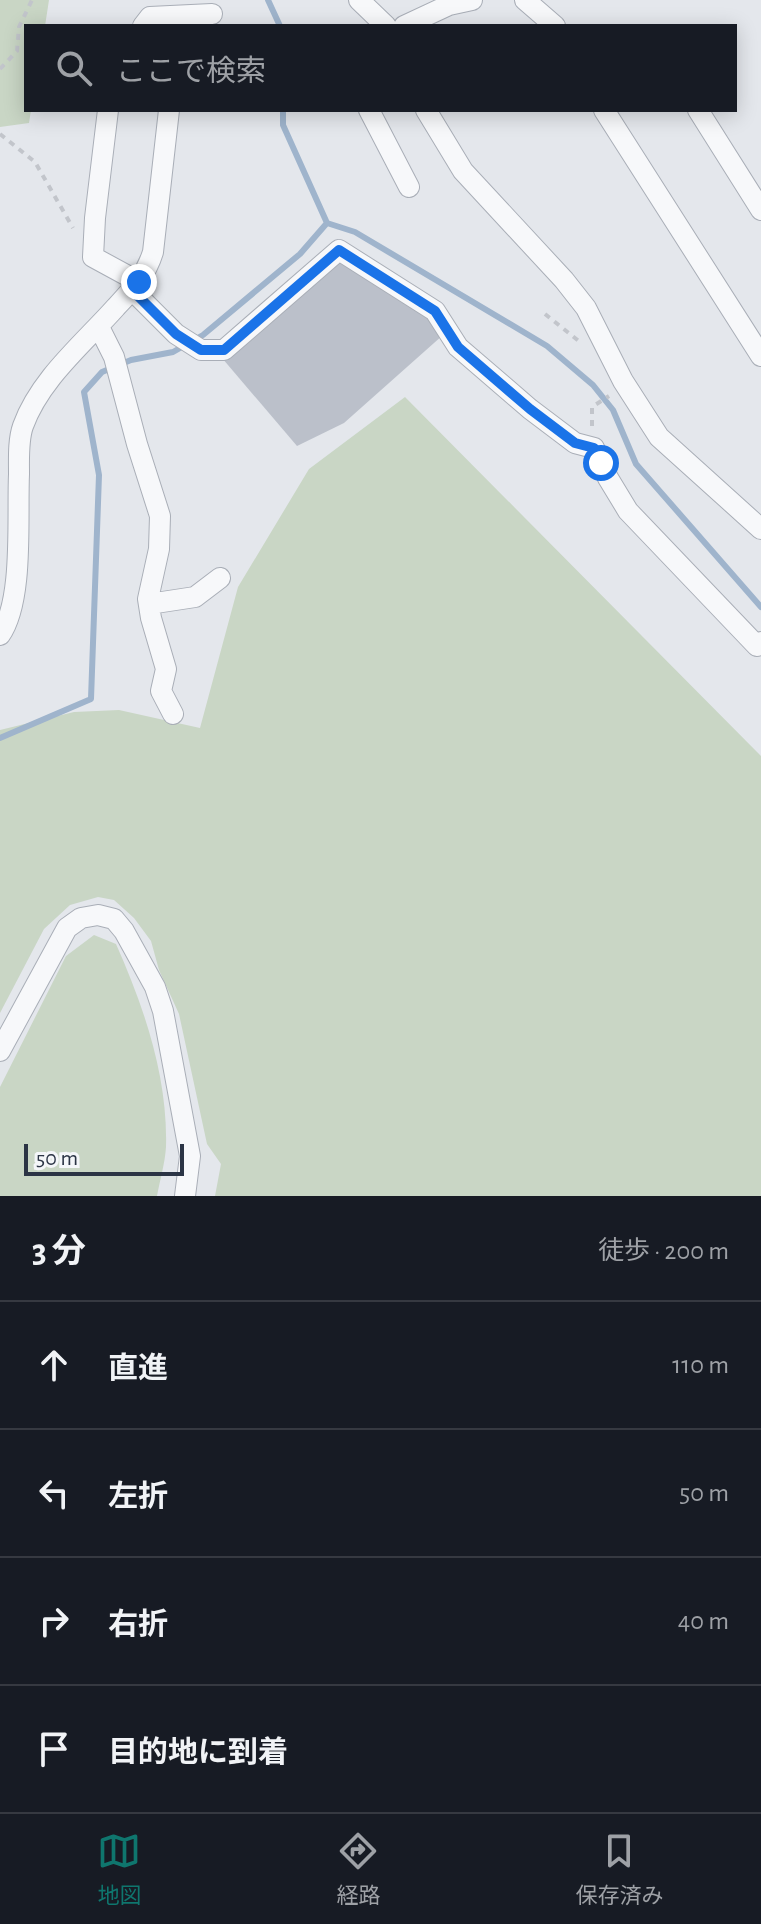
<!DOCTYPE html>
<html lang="ja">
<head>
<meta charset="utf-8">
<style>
	:root { --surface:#171b24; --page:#242831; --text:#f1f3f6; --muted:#9ea1a6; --line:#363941; --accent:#0f766e }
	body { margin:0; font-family:"Alegreya Sans","Noto Sans JP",sans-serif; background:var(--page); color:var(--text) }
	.scale { position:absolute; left:24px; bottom:20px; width:160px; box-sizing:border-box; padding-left:8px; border:4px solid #2b3445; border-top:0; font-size:22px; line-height:28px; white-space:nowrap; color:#2b3445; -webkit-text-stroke:6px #f4f6f9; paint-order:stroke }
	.stop { position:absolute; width:24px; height:24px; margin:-18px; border:6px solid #1a73e8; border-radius:50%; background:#fff }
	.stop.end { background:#1a73e8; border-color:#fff; box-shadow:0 2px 8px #0008 }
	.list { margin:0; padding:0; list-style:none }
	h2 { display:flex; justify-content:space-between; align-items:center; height:104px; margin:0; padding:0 32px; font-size:34px }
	h2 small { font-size:26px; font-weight:400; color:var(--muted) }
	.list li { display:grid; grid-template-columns:52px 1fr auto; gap:24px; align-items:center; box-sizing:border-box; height:128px; padding:0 32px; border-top:2px solid var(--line) }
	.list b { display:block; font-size:30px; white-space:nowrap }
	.list em { font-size:26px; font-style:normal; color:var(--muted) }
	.icon { flex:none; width:44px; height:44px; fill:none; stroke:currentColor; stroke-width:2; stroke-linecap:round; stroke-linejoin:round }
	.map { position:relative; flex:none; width:761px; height:1196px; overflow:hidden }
	.search { position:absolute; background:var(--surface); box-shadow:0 4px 20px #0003; left:24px; right:24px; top:24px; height:88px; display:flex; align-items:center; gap:20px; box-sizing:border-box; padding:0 28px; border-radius:0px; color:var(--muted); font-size:30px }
	.sheet { height:616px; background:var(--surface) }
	nav { display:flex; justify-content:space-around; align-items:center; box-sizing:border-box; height:112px; border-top:2px solid var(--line); background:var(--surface); font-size:22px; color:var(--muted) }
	nav a { display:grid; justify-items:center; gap:4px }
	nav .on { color:var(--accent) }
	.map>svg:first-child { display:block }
	.green { fill:#c9d6c5 }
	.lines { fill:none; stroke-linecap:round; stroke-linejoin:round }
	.stream { stroke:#9fb4cc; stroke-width:6 }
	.building { fill:#bbc0ca }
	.minor-casing { stroke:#a9aeb7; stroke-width:22 }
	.path { stroke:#c2c5cb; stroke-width:4; stroke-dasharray:6 6; stroke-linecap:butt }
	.minor { stroke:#f7f8fa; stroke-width:20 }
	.route { stroke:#1a73e8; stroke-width:10 }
</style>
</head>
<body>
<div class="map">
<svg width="761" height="1196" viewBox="0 0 761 1196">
	<rect width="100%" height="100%" fill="#e4e7ec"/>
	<path class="green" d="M0 0H49L45 26H26V110H31L29 123 0 127Z
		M405 397 761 756V1196H215L221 1164 207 1144 179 1014 159 970 151 941 134 918 114 900 98 897 70 905 44 929 0 1013V730L74 712 119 710 200 728 238 587 309 469Z
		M94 935 116 944C144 1007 168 1077 166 1147 165 1163 160 1180 157 1196H0V1087L66 956Z"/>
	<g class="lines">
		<path class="stream" d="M268 0 280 26
			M283 110V125L327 223
			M327 223 355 232 547 346 593 385 613 410 636 464 761 607
			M0 738 91 699 99 475 84 392 102 372 131 360 173 352 203 335 300 254 327 223"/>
	</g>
	<path class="building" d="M340 258 420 310 443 335 344 423 297 446 222 358Z"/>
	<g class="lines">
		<defs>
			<path id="minor" d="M359 0 386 26
				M525 0 555 26
				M143 26 150 17 212 14
				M404 26 449 5 472 0
				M108 110 95 218 93 257 139 282
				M369 110 409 187
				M426 110 463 171 564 280 586 308 623 381 659 437 761 529
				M604 110 761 356
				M698 110 761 210
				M132 290 176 334 201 350H224L339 250 435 311 458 347 530 409 575 443 594 448 608 478 628 511 757 646 761 642
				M99 327 114 357 137 444 160 516 159 549 148 599 151 618 166 669 161 691 173 714
				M149 604 195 597 220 578
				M0 635C24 601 17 518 19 474 19 459 18 440 23 426 40 379 83 344 116 307 132 290 146 275 153 252L169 110
				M0 1051 67 928 81 918 98 915 114 919 124 931 155 987 163 1011 190 1156 185 1196"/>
		</defs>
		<use href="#minor" class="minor-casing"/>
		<path class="path" d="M0 69 17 51 19 27 32 0
			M0 134 35 162 73 228
			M545 314 580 342
			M592 426V407L609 396"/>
		<use href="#minor" class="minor"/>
	</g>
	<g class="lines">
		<path class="route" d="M139 282 132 290 176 334 201 350H224L339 250 435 311 458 347 530 409 575 443 594 448 601 463"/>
	</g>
</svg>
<div class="scale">50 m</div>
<div class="stop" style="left:601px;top:463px"></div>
<div class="stop end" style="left:139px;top:282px"></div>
<div class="search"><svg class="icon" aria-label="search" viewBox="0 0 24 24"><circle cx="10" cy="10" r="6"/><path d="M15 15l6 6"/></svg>ここで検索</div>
</div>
<section class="sheet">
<h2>3 分<small>徒歩 · 200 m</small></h2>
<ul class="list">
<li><svg class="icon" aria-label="ahead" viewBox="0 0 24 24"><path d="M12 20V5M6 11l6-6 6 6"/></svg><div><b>直進</b></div><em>110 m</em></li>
<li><svg class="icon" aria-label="left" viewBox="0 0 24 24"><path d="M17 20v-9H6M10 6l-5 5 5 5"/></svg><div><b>左折</b></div><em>50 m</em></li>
<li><svg class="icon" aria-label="right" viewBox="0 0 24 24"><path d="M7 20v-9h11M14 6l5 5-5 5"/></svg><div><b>右折</b></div><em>40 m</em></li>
<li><svg class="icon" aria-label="arrive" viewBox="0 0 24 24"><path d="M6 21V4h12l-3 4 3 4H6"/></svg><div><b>目的地に到着</b></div></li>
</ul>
</section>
<nav>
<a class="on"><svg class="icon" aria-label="map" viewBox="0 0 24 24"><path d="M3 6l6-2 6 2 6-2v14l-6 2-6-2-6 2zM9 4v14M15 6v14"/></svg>地図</a>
<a><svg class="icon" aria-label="directions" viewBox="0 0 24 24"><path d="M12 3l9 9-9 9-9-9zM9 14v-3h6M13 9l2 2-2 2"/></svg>経路</a>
<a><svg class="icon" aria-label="saved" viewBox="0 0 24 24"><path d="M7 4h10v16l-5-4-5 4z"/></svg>保存済み</a>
</nav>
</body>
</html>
